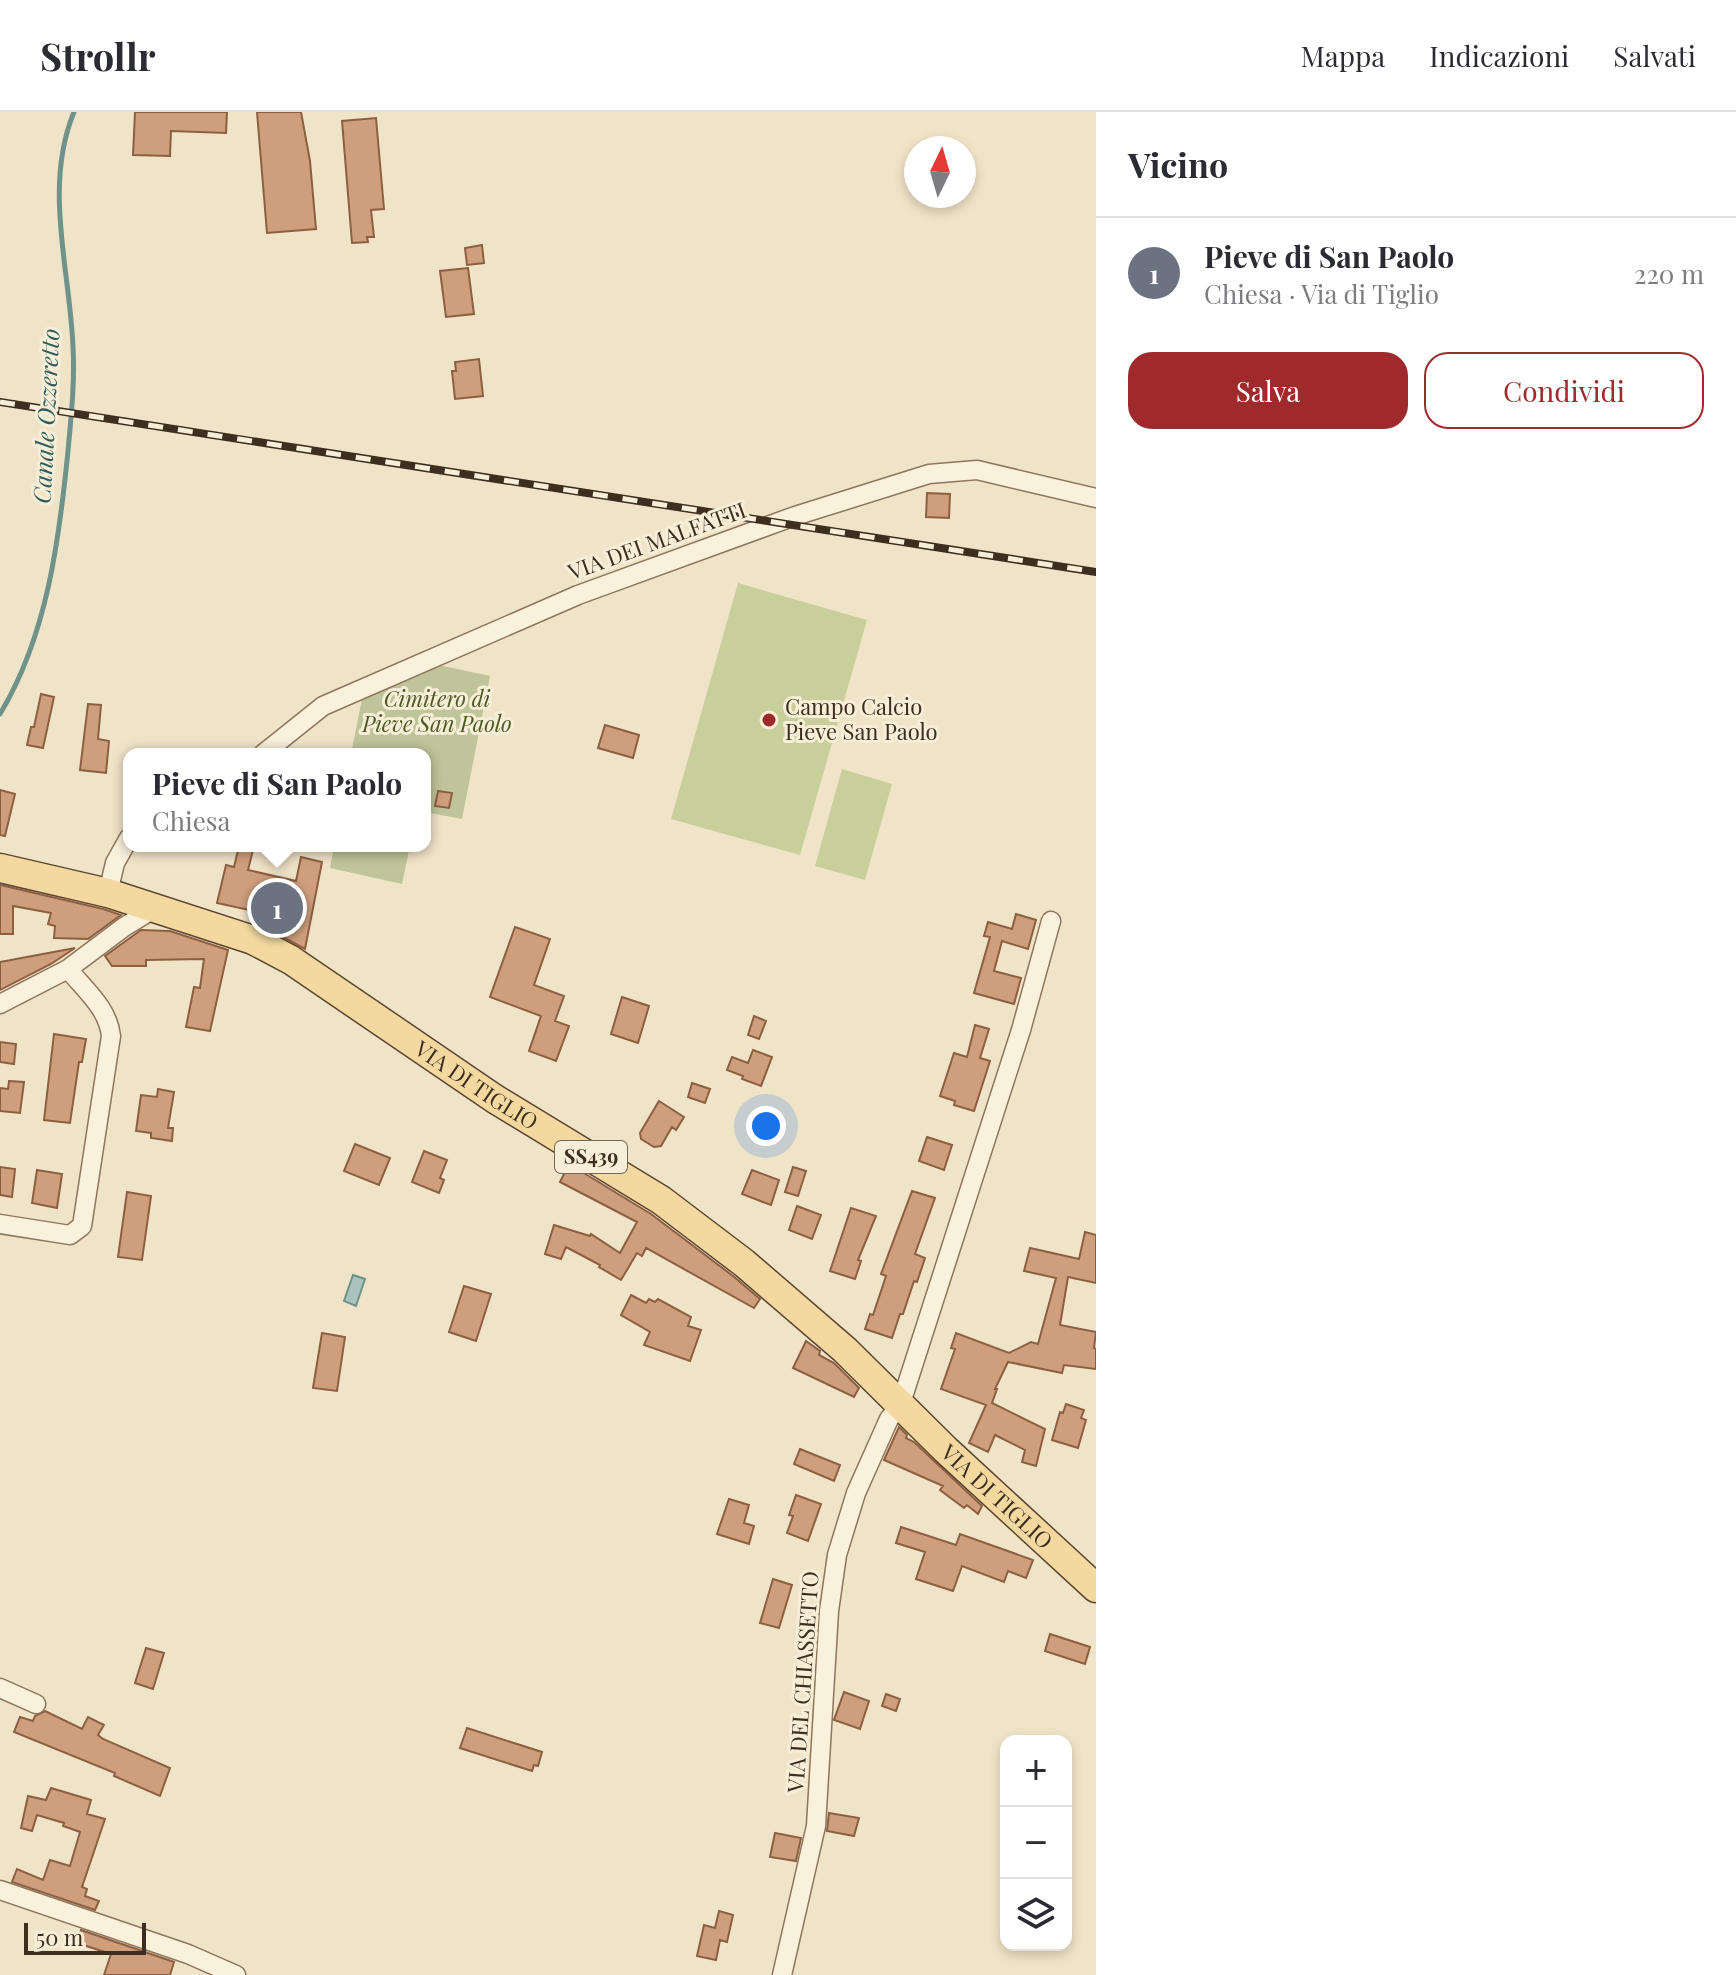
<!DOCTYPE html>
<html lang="it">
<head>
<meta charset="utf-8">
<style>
	:root { --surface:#fff; --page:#f2f2f3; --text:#2b2b33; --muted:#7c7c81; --line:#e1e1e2; --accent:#9e2a2b }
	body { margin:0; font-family:"Playfair Display",serif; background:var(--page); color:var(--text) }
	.controls { position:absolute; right:24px; bottom:24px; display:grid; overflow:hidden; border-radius:16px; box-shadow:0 4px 12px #0003 }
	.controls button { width:72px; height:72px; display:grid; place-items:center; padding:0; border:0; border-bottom:2px solid var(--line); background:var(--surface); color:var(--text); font:40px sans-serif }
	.compass { position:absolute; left:904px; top:24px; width:72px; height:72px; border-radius:50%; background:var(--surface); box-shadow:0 4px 12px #0003; rotate:5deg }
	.scale { position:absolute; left:24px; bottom:20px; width:122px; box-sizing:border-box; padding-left:8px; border:4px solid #3d2e20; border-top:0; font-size:22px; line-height:28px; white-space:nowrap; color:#3d2e20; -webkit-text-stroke:6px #f7eed8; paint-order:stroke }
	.you { position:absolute; left:766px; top:1014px; width:28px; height:28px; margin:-20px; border:6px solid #fff; border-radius:50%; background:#1a73e8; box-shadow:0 0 0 12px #1a73e833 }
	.badge { display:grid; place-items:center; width:52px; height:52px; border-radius:50%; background:var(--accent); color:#fff; font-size:26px; font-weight:700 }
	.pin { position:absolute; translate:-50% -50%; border:4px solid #fff; box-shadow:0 2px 8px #0006 }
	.popup { position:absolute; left:123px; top:636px; width:308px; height:104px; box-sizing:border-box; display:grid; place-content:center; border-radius:16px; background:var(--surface); filter:drop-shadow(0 2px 6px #0005); font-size:26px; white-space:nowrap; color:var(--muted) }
	.popup b { font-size:30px; color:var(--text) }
	.popup::after { content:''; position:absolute; left:50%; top:100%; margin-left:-16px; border:16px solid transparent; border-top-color:var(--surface) }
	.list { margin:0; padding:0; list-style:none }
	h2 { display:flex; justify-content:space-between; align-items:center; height:104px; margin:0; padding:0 32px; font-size:34px }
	h2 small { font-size:26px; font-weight:400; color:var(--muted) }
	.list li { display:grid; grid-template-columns:52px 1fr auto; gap:24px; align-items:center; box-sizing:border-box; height:112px; padding:0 32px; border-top:2px solid var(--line) }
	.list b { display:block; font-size:30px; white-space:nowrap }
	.list p { margin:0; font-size:26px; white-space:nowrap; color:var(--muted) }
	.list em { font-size:26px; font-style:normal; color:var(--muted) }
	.actions { display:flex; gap:16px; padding:24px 32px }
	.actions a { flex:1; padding:18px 0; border:2px solid var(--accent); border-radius:24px; text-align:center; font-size:28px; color:var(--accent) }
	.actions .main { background:var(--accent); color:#fff }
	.icon { flex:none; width:44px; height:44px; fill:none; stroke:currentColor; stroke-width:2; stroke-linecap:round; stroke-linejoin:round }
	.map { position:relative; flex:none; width:1096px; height:1863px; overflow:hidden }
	header { display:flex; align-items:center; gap:48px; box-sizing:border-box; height:112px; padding:0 40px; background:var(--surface); border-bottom:2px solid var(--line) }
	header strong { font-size:38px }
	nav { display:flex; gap:44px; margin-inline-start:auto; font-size:28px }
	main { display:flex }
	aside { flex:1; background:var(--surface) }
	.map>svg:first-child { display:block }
</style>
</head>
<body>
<header>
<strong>Strollr</strong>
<nav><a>Mappa</a><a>Indicazioni</a><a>Salvati</a></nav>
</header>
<main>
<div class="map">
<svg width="1096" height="1863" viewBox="0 0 1096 1863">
	<rect width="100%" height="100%" fill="#f0e4c8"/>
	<path fill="#c9cf9b" d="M 738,471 L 867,508 L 800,743 L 671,707 Z
		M 842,657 L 892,672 L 865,768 L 815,754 Z"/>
	<path fill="#bfc49a" d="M 434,552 L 490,564 L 462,707 L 425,700 L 425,642 L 351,642 L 362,587 Z
		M 334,734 L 410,734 L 402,772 L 330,756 Z"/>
	<path fill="#a9c4bc" stroke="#6f938a" stroke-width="2" d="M 353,1163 L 365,1167 L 356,1194 L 344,1189 Z"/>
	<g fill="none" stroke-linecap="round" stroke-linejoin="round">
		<path stroke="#6f938a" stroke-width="5" d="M 0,602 C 47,524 59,429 68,339 C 71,305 75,270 73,235 C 70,158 43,75 74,0"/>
	</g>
	<path fill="#cf9f7d" stroke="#8d5f41" stroke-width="2" d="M 135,0 L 227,0 L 226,21 L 171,19 L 170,44 L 133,43 Z
		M 257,0 L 301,0 L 310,49 L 316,117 L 267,121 Z
		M 376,6 L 384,97 L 371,98 L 374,125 L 367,125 L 368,130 L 352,131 L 342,9 Z
		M 482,133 L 484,151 L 467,153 L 465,136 Z
		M 468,156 L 474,202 L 446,205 L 440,159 Z
		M 479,247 L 483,284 L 455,287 L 452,259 L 456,259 L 455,250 Z
		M 927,381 L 950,382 L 949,406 L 926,405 Z
		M 41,582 L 54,585 L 43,636 L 27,633 L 31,615 L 34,615 Z
		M 88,592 L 101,593 L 98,627 L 109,629 L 106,661 L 80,658 Z
		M 605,613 L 639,623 L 633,646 L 598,636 Z
		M 0,678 L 15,682 L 5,724 L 0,723 Z
		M 438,679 L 452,681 L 449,696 L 435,694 Z
		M 239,734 L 254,734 L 248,758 L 296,769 L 301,745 L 322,750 L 305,837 L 281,824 L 282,821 L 261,813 L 263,801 L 217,791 L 226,753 L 234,755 Z
		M 0,773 L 103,797 L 121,803 L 88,827 L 54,826 L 55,814 L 48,812 L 51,801 L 13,794 L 13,822 L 0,822 Z
		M 1016,802 L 1036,808 L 1028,837 L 1002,829 L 994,859 L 1021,866 L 1014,892 L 974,881 L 990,825 L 984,824 L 988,810 L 1012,817 Z
		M 515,815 L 550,827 L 534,873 L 564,884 L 555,909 L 569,914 L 556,949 L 529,939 L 541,904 L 490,885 Z
		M 141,818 L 170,819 L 228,838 L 210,919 L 186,915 L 194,875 L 200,876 L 204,847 L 146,848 L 146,854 L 112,854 L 105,844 Z
		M 75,836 L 51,852 L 0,878 L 0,850 Z
		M 622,885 L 649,894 L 638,931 L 611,922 Z
		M 754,904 L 766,909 L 759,927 L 748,923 Z
		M 975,913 L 989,917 L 980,946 L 990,949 L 974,999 L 954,993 L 955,989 L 940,984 L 954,941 L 967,945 Z
		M 54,922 L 86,927 L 82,950 L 79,950 L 70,1011 L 44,1008 Z
		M 0,930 L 16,932 L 14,952 L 0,950 Z
		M 753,938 L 772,945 L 761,974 L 742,967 L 743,964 L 727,958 L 732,945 L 748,951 Z
		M 9,969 L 24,970 L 20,1001 L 0,999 L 0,976 L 8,977 Z
		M 692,971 L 710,977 L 705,991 L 688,985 Z
		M 158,977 L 174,980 L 168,1016 L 173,1016 L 172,1029 L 151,1026 L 151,1021 L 136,1019 L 141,983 L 157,985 Z
		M 659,989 L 684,1005 L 676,1018 L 672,1015 L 661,1034 L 654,1035 L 641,1027 L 640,1021 Z
		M 927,1025 L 952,1033 L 944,1058 L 919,1049 Z
		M 355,1032 L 390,1046 L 379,1073 L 344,1059 Z
		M 424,1039 L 447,1048 L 440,1066 L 444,1068 L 439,1081 L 412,1070 Z
		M 569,1052 L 651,1102 L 733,1164 L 760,1187 L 754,1196 L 646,1136 L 642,1144 L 637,1141 L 621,1168 L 599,1155 L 600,1153 L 566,1135 L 561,1147 L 545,1142 L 554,1113 L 590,1124 L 591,1122 L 620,1141 L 637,1110 L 560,1070 Z
		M 0,1055 L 15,1057 L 12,1085 L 0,1083 Z
		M 793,1055 L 806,1059 L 798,1084 L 785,1080 Z
		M 37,1058 L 62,1062 L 57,1096 L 32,1091 Z
		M 752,1058 L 779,1068 L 771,1093 L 742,1082 Z
		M 912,1079 L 935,1086 L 915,1142 L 925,1146 L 917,1170 L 914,1169 L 903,1202 L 900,1202 L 892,1226 L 865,1217 L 870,1202 L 873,1203 L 886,1164 L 881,1162 Z
		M 127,1080 L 151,1084 L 142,1148 L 118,1145 Z
		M 797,1094 L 821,1103 L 812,1127 L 789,1118 Z
		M 851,1096 L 876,1104 L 858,1148 L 861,1149 L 855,1167 L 830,1159 Z
		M 1085,1120 L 1096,1123 L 1096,1171 L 1068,1165 L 1060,1213 L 1096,1220 L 1094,1236 L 1096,1237 L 1096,1257 L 1064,1253 L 1062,1261 L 1008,1250 L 995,1277 L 997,1277 L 992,1291 L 1045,1317 L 1036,1354 L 1022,1350 L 1025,1338 L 995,1323 L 988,1340 L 969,1331 L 986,1293 L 941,1277 L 955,1237 L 951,1236 L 956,1221 L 1009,1241 L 1031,1230 L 1038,1232 L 1056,1166 L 1024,1159 L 1030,1136 L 1079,1147 Z
		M 464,1174 L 491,1182 L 476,1229 L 449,1220 Z
		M 631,1183 L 646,1191 L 649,1187 L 655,1190 L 658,1187 L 691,1205 L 688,1214 L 701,1218 L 690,1249 L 644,1233 L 650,1220 L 621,1203 Z
		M 322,1221 L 345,1225 L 337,1279 L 313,1276 Z
		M 806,1229 L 820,1239 L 819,1243 L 834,1251 L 859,1276 L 854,1285 L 793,1256 Z
		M 1066,1292 L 1084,1298 L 1081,1306 L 1086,1308 L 1078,1336 L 1052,1328 L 1060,1300 L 1063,1301 Z
		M 899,1315 L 907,1323 L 906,1326 L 914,1330 L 982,1394 L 978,1402 L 967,1393 L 964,1396 L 940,1378 L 943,1374 L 884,1348 Z
		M 800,1337 L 840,1353 L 834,1369 L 794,1352 Z
		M 796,1383 L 821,1392 L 808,1429 L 787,1421 L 793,1404 L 789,1403 Z
		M 729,1387 L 749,1393 L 744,1411 L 754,1414 L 749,1432 L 717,1422 Z
		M 901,1415 L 956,1433 L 960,1422 L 1033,1448 L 1026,1466 L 1008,1459 L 1004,1470 L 962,1454 L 953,1479 L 916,1467 L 925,1440 L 896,1431 Z
		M 773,1467 L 792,1473 L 779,1516 L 760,1511 Z
		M 1050,1522 L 1090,1535 L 1085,1552 L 1045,1539 Z
		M 146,1536 L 164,1541 L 153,1577 L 135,1571 Z
		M 844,1580 L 869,1589 L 860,1617 L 834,1608 Z
		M 886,1582 L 900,1587 L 896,1599 L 882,1594 Z
		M 45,1599 L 82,1617 L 88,1605 L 104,1613 L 98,1623 L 103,1627 L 170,1656 L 160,1684 L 114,1664 L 115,1661 L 14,1620 L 20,1605 L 33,1609 L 35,1604 Z
		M 467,1616 L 542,1640 L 538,1654 L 534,1653 L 532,1659 L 460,1636 Z
		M 51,1676 L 91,1688 L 87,1702 L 105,1707 L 82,1775 L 87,1777 L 85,1784 L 99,1789 L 95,1798 L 12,1770 L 17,1757 L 43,1768 L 50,1748 L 70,1754 L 80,1720 L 63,1714 L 64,1711 L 37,1703 L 32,1719 L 21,1716 L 28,1684 L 46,1688 Z
		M 829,1701 L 859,1706 L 854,1724 L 827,1719 Z
		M 775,1721 L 801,1726 L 796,1749 L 770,1745 Z
		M 719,1799 L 733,1803 L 727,1830 L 720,1828 L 716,1848 L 697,1844 L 704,1813 L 715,1816 Z
		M 81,1818 L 174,1850 L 170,1863 L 104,1863 L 111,1842 L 77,1831 Z"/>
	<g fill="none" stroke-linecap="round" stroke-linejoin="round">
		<defs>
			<path id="minor" d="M 263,642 L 323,594 L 578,483 L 795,404 L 929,362 L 977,358 L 1096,386
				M 108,781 L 115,751 L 129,726
				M 0,892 L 68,857 L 124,815 L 155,796
				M 0,1112 L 70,1123 L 82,1114 L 111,924 C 108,896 85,878 68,857
				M 0,1576 L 36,1592
				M 0,1778 L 188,1842 L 236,1863
				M 782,1863 L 816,1714 L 829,1499 L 837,1443 L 856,1381 L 889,1307 L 901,1291 L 1021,918 L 1051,809"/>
			<g id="primary">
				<path id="s1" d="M 0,756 L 108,781 L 253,828 L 291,848 L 495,987 L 661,1088 L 744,1151 L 845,1238 L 946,1338 L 1096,1476"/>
			</g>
		</defs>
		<use href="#minor" stroke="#8d765c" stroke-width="21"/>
		<use href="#primary" stroke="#5b4430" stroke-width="31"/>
		<use href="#minor" stroke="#faf1dc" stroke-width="18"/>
		<use href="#primary" stroke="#f3d9a0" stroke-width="28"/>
		<defs>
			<path id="rail" d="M 0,290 L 1096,460"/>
		</defs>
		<use href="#rail" stroke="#3d2e20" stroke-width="8"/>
		<use href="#rail" stroke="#f7eed8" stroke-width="5" stroke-dasharray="15" stroke-linecap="butt"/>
	</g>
	<circle fill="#9e2a2b" stroke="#f7eed8" stroke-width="3" cx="769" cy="608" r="8"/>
	<g text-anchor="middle" stroke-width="6" stroke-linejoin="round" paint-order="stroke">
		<rect fill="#f7eed8" stroke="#756857" stroke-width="2" x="555" y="1029" width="72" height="32" rx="6"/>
		<g font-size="20" font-weight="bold" fill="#3d2e20">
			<text x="591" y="1052">SS439</text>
		</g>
		<g font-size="22" fill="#3d2e20" stroke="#f7eed8">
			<text transform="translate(657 429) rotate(-20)" y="8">VIA DEI MALFATTI</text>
			<text dy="8" stroke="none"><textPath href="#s1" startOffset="530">VIA DI TIGLIO</textPath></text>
			<text dy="8" stroke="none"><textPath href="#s1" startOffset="1196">VIA DI TIGLIO</textPath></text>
			<text transform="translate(803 1570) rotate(-86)" y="8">VIA DEL CHIASSETTO</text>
		</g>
		<g font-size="22" font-style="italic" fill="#4d5a26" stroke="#f7eed8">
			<text x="437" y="595">Cimitero di<tspan x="437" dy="25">Pieve San Paolo</tspan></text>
		</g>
		<g font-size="22" fill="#3d2e20" stroke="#f7eed8" text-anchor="start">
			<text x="785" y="603">Campo Calcio<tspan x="785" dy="25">Pieve San Paolo</tspan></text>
		</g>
		<g font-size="24" font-style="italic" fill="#2f5d5a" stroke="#f7eed8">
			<text transform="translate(47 304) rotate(-87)" y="8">Canale Ozzeretto</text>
		</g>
	</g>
</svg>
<div class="controls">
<button>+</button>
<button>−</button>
<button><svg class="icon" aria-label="layers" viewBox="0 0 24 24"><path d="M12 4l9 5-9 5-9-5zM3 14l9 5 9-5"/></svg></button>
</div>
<svg class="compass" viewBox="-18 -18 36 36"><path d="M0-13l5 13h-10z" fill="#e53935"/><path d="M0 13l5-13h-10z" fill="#7c7c81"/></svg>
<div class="scale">50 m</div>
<div class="you"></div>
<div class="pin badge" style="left:277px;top:796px;background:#6b7280">1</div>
<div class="popup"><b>Pieve di San Paolo</b>Chiesa</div>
</div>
<aside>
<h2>Vicino<small></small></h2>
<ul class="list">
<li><span class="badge" style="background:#6b7280">1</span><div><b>Pieve di San Paolo</b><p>Chiesa · Via di Tiglio</p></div><em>220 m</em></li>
</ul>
<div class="actions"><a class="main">Salva</a><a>Condividi</a></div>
</aside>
</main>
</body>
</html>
